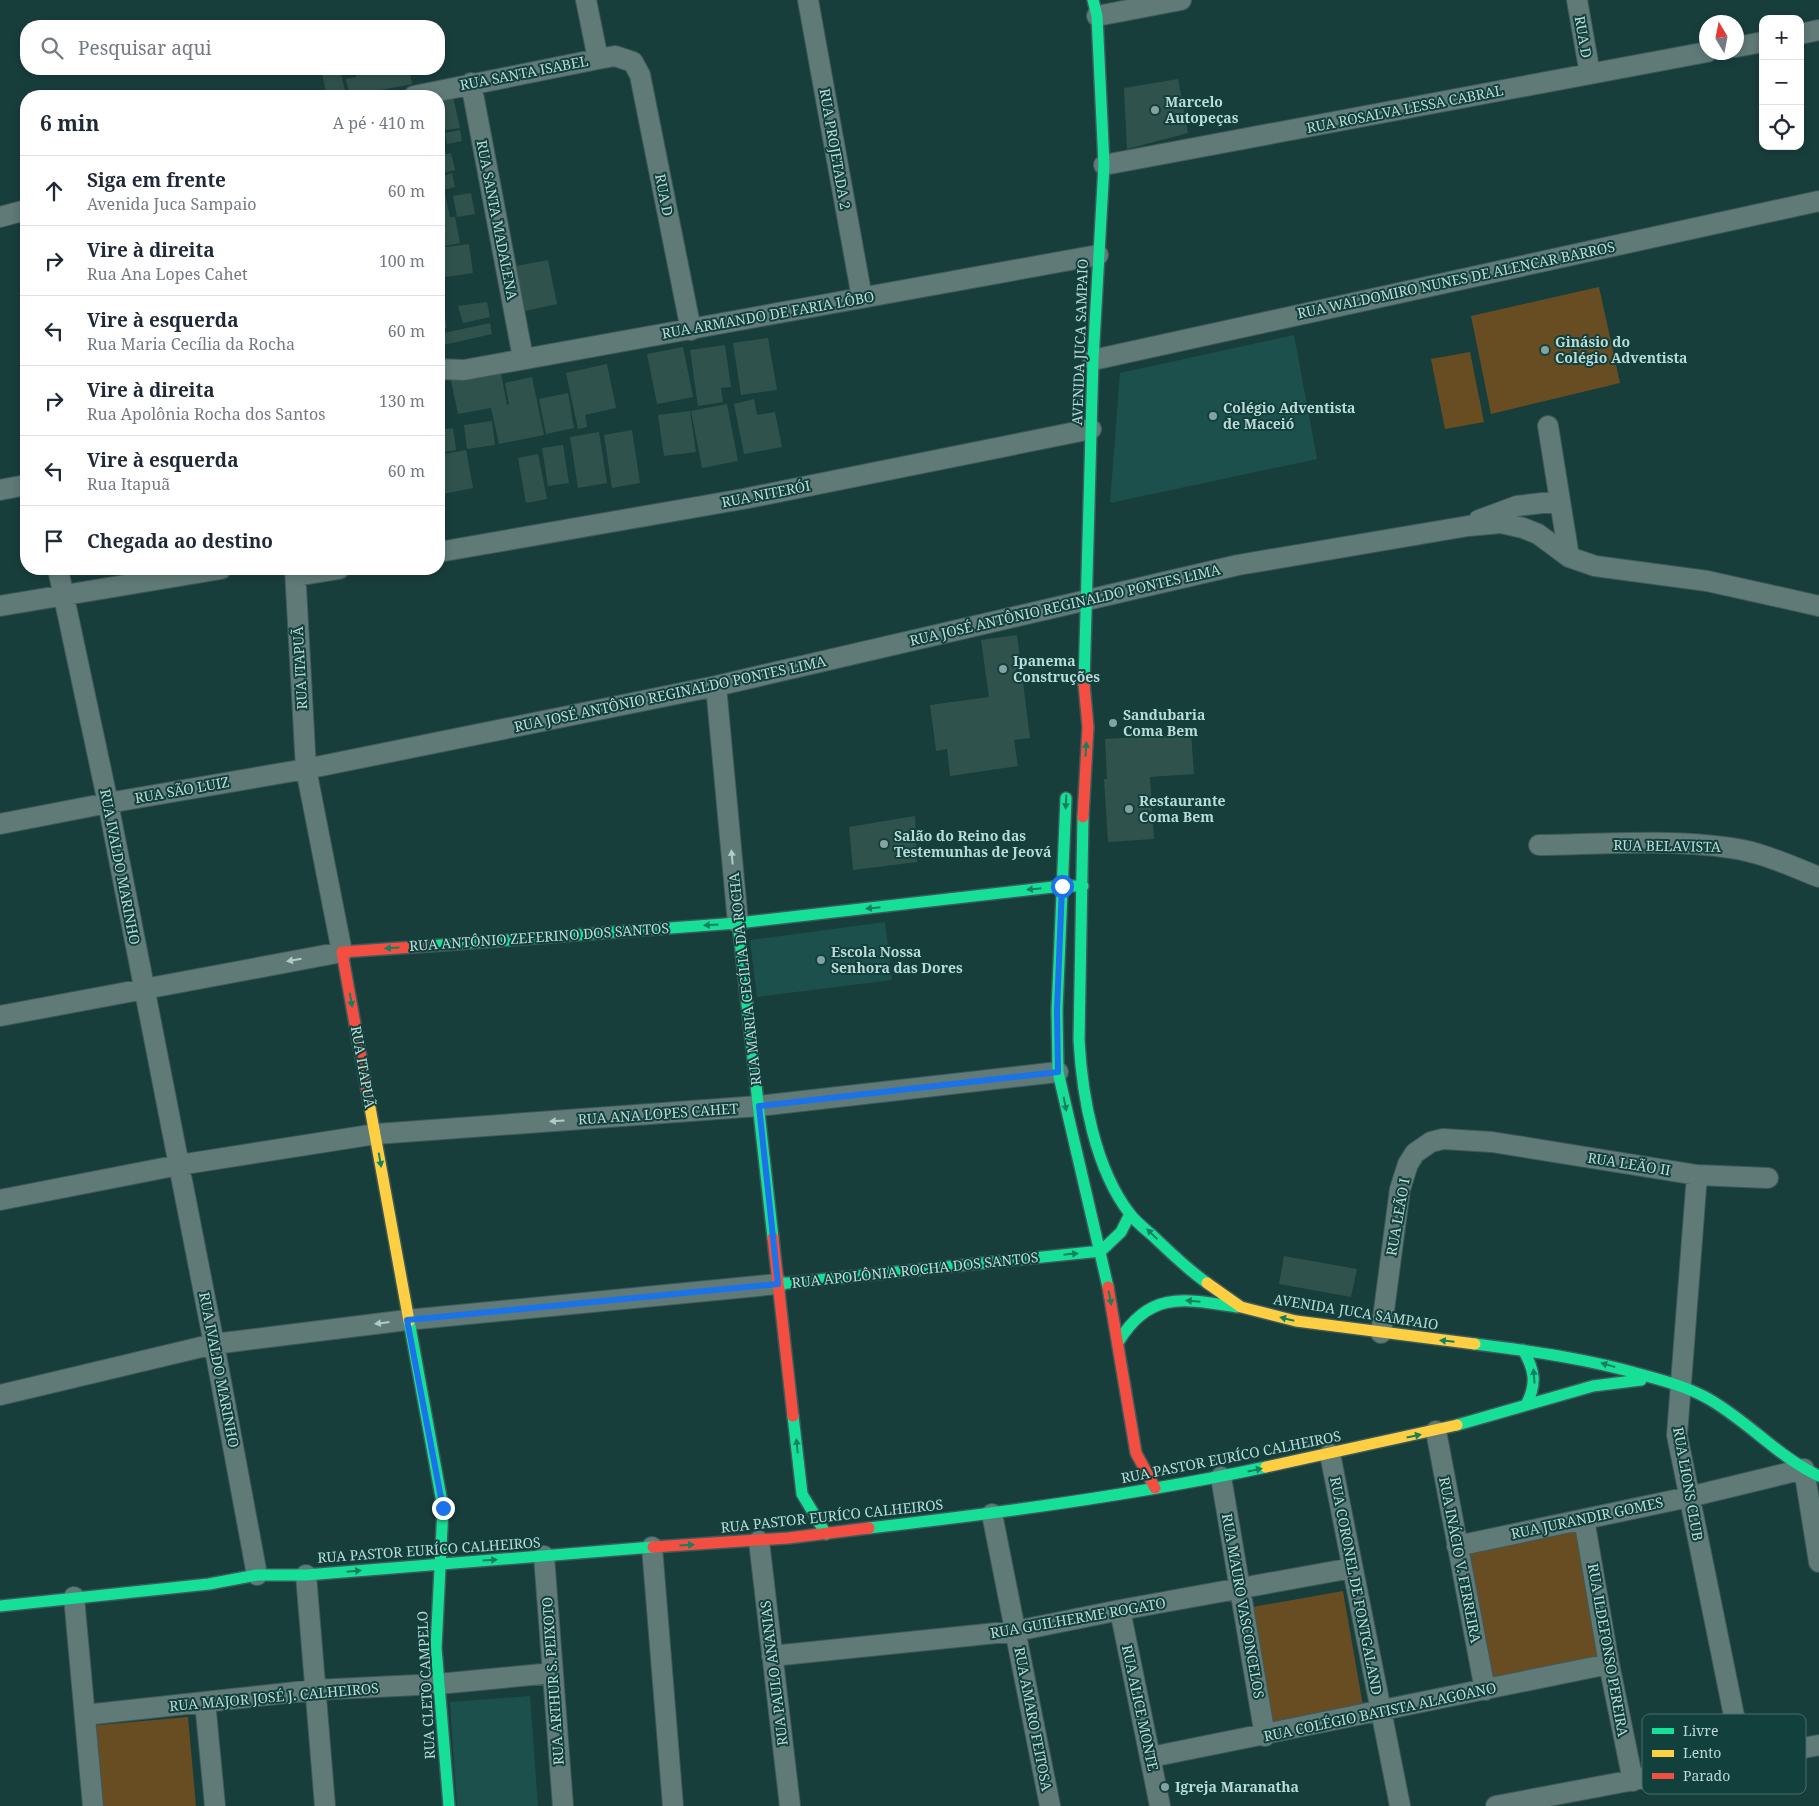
<!DOCTYPE html>
<html lang="pt">
<head>
<meta charset="utf-8">
<style>
	:root { --surface:#fff; --page:#f6f6f7; --text:#1f2937; --muted:#747a83; --line:#e0e1e3 }
	body { margin:0; font-family:"Noto Serif",serif; background:var(--page); color:var(--text) }
	.controls { position:absolute; right:15px; top:15px; display:grid; overflow:hidden; border-radius:10px; box-shadow:0 2px 8px #0003 }
	.controls button { width:45px; height:45px; display:grid; place-items:center; padding:0; border:0; border-bottom:1px solid var(--line); background:var(--surface); color:var(--text); font:25px sans-serif }
	.compass { position:absolute; left:1699px; top:15px; width:45px; height:45px; border-radius:50%; background:var(--surface); box-shadow:0 2px 8px #0003; rotate:350deg }
	.stop { position:absolute; width:15px; height:15px; margin:-11px; border:4px solid #1a73e8; border-radius:50%; background:#fff }
	.stop.end { background:#1a73e8; border-color:#fff; box-shadow:0 1px 5px #0008 }
	.list { margin:0; padding:0; list-style:none }
	h2 { display:flex; justify-content:space-between; align-items:center; height:65px; margin:0; padding:0 20px; font-size:21px }
	h2 small { font-size:16px; font-weight:400; color:var(--muted) }
	.list li { display:grid; grid-template-columns:32px 1fr auto; gap:15px; align-items:center; box-sizing:border-box; height:70px; padding:0 20px; border-top:1px solid var(--line) }
	.list b { display:block; font-size:19px; white-space:nowrap }
	.list p { margin:0; font-size:16px; white-space:nowrap; color:var(--muted) }
	.list em { font-size:16px; font-style:normal; color:var(--muted) }
	.icon { flex:none; width:28px; height:28px; fill:none; stroke:currentColor; stroke-width:2; stroke-linecap:round; stroke-linejoin:round }
	.map { position:relative; flex:none; width:1819px; height:1806px; overflow:hidden }
	.search { position:absolute; background:var(--surface); box-shadow:0 2px 8px #0003; left:20px; top:20px; width:425px; height:55px; display:flex; align-items:center; gap:12px; box-sizing:border-box; padding:0 18px; border-radius:20px; color:var(--muted); font-size:19px }
	.panel { position:absolute; background:var(--surface); box-shadow:0 2px 8px #0003; left:20px; top:90px; width:425px; height:485px; border-radius:20px }
	.map>svg:first-child { display:block }
</style>
</head>
<body>
<div class="map">
<svg width="1819" height="1806" viewBox="0 0 1819 1806">
	<rect width="100%" height="100%" fill="#183e3c"/>
	<path fill="#1b504c" d="M 1294,335 L 1317,459 L 1110,503 L 1120,373 Z
		M 885,922 L 892,980 L 757,997 L 750,940 Z
		M 530,1696 L 538,1806 L 457,1806 L 450,1702 Z"/>
	<path fill="#694d22" d="M 1599,287 L 1620,383 L 1491,414 L 1471,316 Z
		M 1470,352 L 1484,422 L 1445,429 L 1431,359 Z
		M 1578,1528 L 1603,1663 L 1493,1683 L 1468,1548 Z
		M 1343,1591 L 1363,1706 L 1268,1723 L 1247,1608 Z
		M 188,1717 L 196,1806 L 96,1806 L 88,1726 Z"/>
	<path fill="#30524c" d="M 340,69 L 346,96 L 327,96 L 322,74 Z
		M 355,69 L 409,69 L 412,84 L 350,96 L 346,79 L 356,77 Z
		M 1178,79 L 1188,133 L 1127,149 L 1124,88 Z
		M 452,92 L 460,128 L 440,131 L 439,95 Z
		M 460,130 L 462,141 L 447,144 L 445,133 Z
		M 451,153 L 455,170 L 439,174 L 439,155 Z
		M 452,173 L 455,187 L 439,191 L 439,177 Z
		M 445,193 L 450,217 L 455,217 L 460,243 L 439,247 L 439,194 Z
		M 471,193 L 475,214 L 457,217 L 453,196 Z
		M 469,244 L 473,273 L 439,278 L 439,248 Z
		M 548,260 L 557,304 L 525,311 L 516,266 Z
		M 487,302 L 490,317 L 463,323 L 458,306 Z
		M 444,311 L 447,328 L 439,330 L 439,312 Z
		M 490,323 L 492,334 L 439,346 L 439,334 Z
		M 768,338 L 777,390 L 741,395 L 733,343 Z
		M 725,345 L 731,387 L 721,388 L 723,402 L 698,406 L 690,350 Z
		M 683,347 L 693,397 L 657,404 L 647,354 Z
		M 607,364 L 616,408 L 585,415 L 587,427 L 578,429 L 566,373 Z
		M 501,373 L 507,405 L 509,404 L 505,383 L 532,377 L 544,435 L 499,444 L 491,408 L 458,414 L 451,380 Z
		M 568,393 L 574,428 L 546,434 L 539,399 Z
		M 754,399 L 757,415 L 775,412 L 782,447 L 744,454 L 734,404 Z
		M 727,404 L 738,461 L 702,468 L 691,411 Z
		M 690,411 L 696,452 L 664,456 L 658,415 Z
		M 492,421 L 495,445 L 467,449 L 464,425 Z
		M 453,428 L 456,450 L 439,453 L 439,430 Z
		M 632,430 L 640,483 L 612,488 L 604,435 Z
		M 599,432 L 607,483 L 578,488 L 570,437 Z
		M 563,445 L 569,483 L 548,486 L 542,448 Z
		M 466,450 L 473,488 L 443,494 L 439,471 L 439,455 Z
		M 538,454 L 547,499 L 526,503 L 518,458 Z
		M 440,485 L 445,512 L 439,514 L 439,486 Z
		M 1017,635 L 1030,738 L 1014,740 L 1018,766 L 950,776 L 947,749 L 936,751 L 930,705 L 989,697 L 981,640 Z
		M 1191,734 L 1194,774 L 1150,777 L 1154,839 L 1108,842 L 1104,779 L 1107,779 L 1105,739 Z
		M 915,816 L 917,862 L 853,870 L 849,827 Z
		M 1284,1256 L 1357,1269 L 1351,1297 L 1279,1284 Z"/>
	<g fill="none" stroke-linecap="round" stroke-linejoin="round">
		<defs>
			<path id="street" d="M 586,0 L 598,59
				M 808,0 L 862,298
				M 1577,0 L 1590,74
				M 1097,16 L 1181,0
				M 1800,34 L 1819,30
				M 1736,47 L 1763,42
				M 471,83 L 523,358
				M 414,96 L 598,59 L 615,56 L 633,62 L 640,75 L 691,330
				M 1104,165 L 1707,52
				M 0,217 L 26,210
				M 1093,360 L 1819,201
				M 439,369 L 464,370 L 1098,255
				M 1548,426 L 1569,557
				M 0,490 L 26,485
				M 1479,520 L 1517,506 L 1560,501
				M 439,552 L 743,499 L 1091,429
				M 58,569 L 108,803 L 214,1344 L 257,1575
				M 296,576 L 339,569
				M 0,606 L 221,569
				M 716,686 L 738,923
				M 0,824 L 108,803 L 306,769 L 716,686 L 1238,565 L 1468,526 L 1501,523 L 1523,528 L 1538,534 L 1569,557 L 1595,566 L 1707,581 L 1819,606
				M 1539,845 C 1603,844 1669,839 1731,848 C 1761,852 1791,866 1819,877
				M 0,1016 L 342,952 L 306,769 L 295,569
				M 1697,1175 L 1677,1435 L 1743,1760
				M 0,1200 L 179,1165 L 376,1134 L 759,1106 L 1058,1072
				M 1381,1333 L 1400,1189 L 1408,1164 L 1415,1153 L 1431,1142 L 1443,1139 L 1492,1142 L 1697,1175 L 1768,1178
				M 0,1395 L 214,1344 L 407,1320 L 778,1284
				M 1436,1431 L 1485,1690
				M 1330,1454 L 1400,1806
				M 1221,1477 L 1265,1736
				M 992,1514 L 1050,1806
				M 1584,1519 L 1609,1664 L 1633,1781
				M 759,1541 L 790,1806
				M 1457,1546 L 1689,1497 L 1804,1469 L 1819,1562
				M 652,1547 L 673,1806
				M 544,1556 L 563,1806
				M 306,1575 L 325,1806
				M 74,1597 L 93,1806
				M 1120,1610 L 1160,1806
				M 772,1656 L 1016,1631 L 1120,1610 L 1352,1568
				M 205,1702 L 215,1806
				M 85,1715 L 314,1690 L 438,1684 L 553,1673
				M 1151,1757 L 1609,1664
				M 1496,1806 L 1819,1745"/>
			<path id="fast" d="M 1084,684 L 1093,360 L 1104,165 L 1097,16 L 1093,0
				M 1066,798 L 1057,1010 L 1058,1072 L 1108,1287
				M 1083,817 L 1079,1040 C 1082,1096 1095,1169 1130,1214 C 1136,1222 1145,1229 1152,1235 C 1170,1252 1187,1269 1207,1283
				M 738,923 L 773,1238
				M 428,946 L 738,923 L 1062,886 L 1083,886
				M 778,1284 L 1101,1251 L 1121,1232 L 1130,1214
				M 409,1321 L 443,1508 L 436,1648 L 449,1806
				M 1119,1341 C 1150,1290 1185,1299 1237,1307
				M 1475,1344 C 1532,1351 1588,1359 1643,1375 C 1665,1381 1687,1387 1707,1398 C 1747,1420 1778,1457 1819,1476
				M 1523,1350 C 1535,1370 1537,1384 1526,1405
				M 793,1416 L 802,1494 L 826,1534
				M 1457,1425 L 1593,1386 L 1641,1380
				M 869,1528 C 1002,1513 1135,1495 1266,1467
				M 0,1606 L 209,1584 L 257,1575 L 306,1575 L 653,1547"/>
			<path id="slow" d="M 369,1102 L 409,1321
				M 1207,1283 L 1241,1307 L 1296,1321 L 1475,1344
				M 1266,1467 L 1457,1425"/>
			<path id="jam" d="M 1083,817 L 1088,727 L 1084,684
				M 369,1102 L 342,952 L 428,946
				M 773,1238 L 793,1416
				M 1108,1287 L 1136,1453 L 1155,1488
				M 653,1547 L 788,1538 L 869,1528"/>
		</defs>
		<use href="#street" stroke="#3c5a59" stroke-width="22"/>
		<use href="#fast" stroke="#3c5a59" stroke-width="14"/>
		<use href="#slow" stroke="#3c5a59" stroke-width="14"/>
		<use href="#jam" stroke="#3c5a59" stroke-width="14"/>
		<use href="#street" stroke="#607a78" stroke-width="20"/>
		<use href="#fast" stroke="#16e098" stroke-width="11"/>
		<use href="#slow" stroke="#ffcf43" stroke-width="11"/>
		<use href="#jam" stroke="#f24e42" stroke-width="11"/>
	</g>
	<defs><path id="oneway-solid" d="M-6-.8H1V-3.2L6.5 0L1 3.2V.8H-6Z" transform="scale(1.25)"/></defs>
	<g fill="#138061">
		<use href="#oneway-solid" transform="translate(1086 749) rotate(-86)"/>
		<use href="#oneway-solid" transform="translate(1066 802) rotate(93)"/>
		<use href="#oneway-solid" transform="translate(1034 889) rotate(174)"/>
		<use href="#oneway-solid" transform="translate(873 908) rotate(174)"/>
		<use href="#oneway-solid" transform="translate(711 925) rotate(176)"/>
		<use href="#oneway-solid" transform="translate(392 948) rotate(176)"/>
		<use href="#oneway-solid" transform="translate(351 1000) rotate(80)"/>
		<use href="#oneway-solid" transform="translate(1065 1104) rotate(79)"/>
		<use href="#oneway-solid" transform="translate(380 1160) rotate(80)"/>
		<use href="#oneway-solid" transform="translate(1152 1234) rotate(-136)"/>
		<use href="#oneway-solid" transform="translate(1071 1254) rotate(-6)"/>
		<use href="#oneway-solid" transform="translate(1110 1298) rotate(79)"/>
		<use href="#oneway-solid" transform="translate(1193 1301) rotate(-175)"/>
		<use href="#oneway-solid" transform="translate(1287 1319) rotate(-166)"/>
		<use href="#oneway-solid" transform="translate(1447 1341) rotate(-174)"/>
		<use href="#oneway-solid" transform="translate(1608 1365) rotate(-164)"/>
		<use href="#oneway-solid" transform="translate(1534 1376) rotate(-94)"/>
		<use href="#oneway-solid" transform="translate(1414 1436) rotate(-12)"/>
		<use href="#oneway-solid" transform="translate(797 1446) rotate(-96)"/>
		<use href="#oneway-solid" transform="translate(1255 1470) rotate(-12)"/>
		<use href="#oneway-solid" transform="translate(687 1545) rotate(-3)"/>
		<use href="#oneway-solid" transform="translate(490 1560) rotate(-4)"/>
		<use href="#oneway-solid" transform="translate(354 1571) rotate(-5)"/>
	</g>
	<g fill="#afccc9">
		<use href="#oneway-solid" transform="translate(732 857) rotate(-95)"/>
		<use href="#oneway-solid" transform="translate(294 960) rotate(170)"/>
		<use href="#oneway-solid" transform="translate(557 1121) rotate(176)"/>
		<use href="#oneway-solid" transform="translate(382 1323) rotate(173)"/>
	</g>
	<g fill="none" stroke-linecap="round" stroke-linejoin="round">
		<path stroke="#1a73e8" stroke-width="6" d="M 443,1508 L 407,1320 L 778,1284 L 759,1106 L 1058,1072 L 1057,1010 L 1062,886"/>
	</g>
	<g fill="#83a3a1" stroke="#11403d" stroke-width="2">
		<circle cx="1155" cy="110" r="5"/>
		<circle cx="1545" cy="350" r="5"/>
		<circle cx="1213" cy="416" r="5"/>
		<circle cx="1003" cy="669" r="5"/>
		<circle cx="1113" cy="723" r="5"/>
		<circle cx="1129" cy="809" r="5"/>
		<circle cx="884" cy="844" r="5"/>
		<circle cx="821" cy="960" r="5"/>
		<circle cx="1165" cy="1787" r="5"/>
	</g>
	<g text-anchor="middle" stroke-width="4" stroke-linejoin="round" paint-order="stroke">
		<g font-size="14" fill="#bddad7" stroke="#11403d">
			<text transform="translate(1583 37) rotate(80)" y="5">RUA D</text>
			<text transform="translate(524 73) rotate(-11)" y="5">RUA SANTA ISABEL</text>
			<text transform="translate(1405 109) rotate(-11)" y="5">RUA ROSALVA LESSA CABRAL</text>
			<text transform="translate(835 149) rotate(80)" y="5">RUA PROJETADA 2</text>
			<text transform="translate(664 195) rotate(79)" y="5">RUA D</text>
			<text transform="translate(497 220) rotate(79)" y="5">RUA SANTA MADALENA</text>
			<text transform="translate(1456 280) rotate(-12)" y="5">RUA WALDOMIRO NUNES DE ALENCAR BARROS</text>
			<text transform="translate(768 315) rotate(-10)" y="5">RUA ARMANDO DE FARIA LÔBO</text>
			<text transform="translate(1080 342) rotate(-88)" y="5">AVENIDA JUCA SAMPAIO</text>
			<text transform="translate(766 494) rotate(-11)" y="5">RUA NITERÓI</text>
			<text transform="translate(1065 605) rotate(-13)" y="5">RUA JOSÉ ANTÔNIO REGINALDO PONTES LIMA</text>
			<text transform="translate(300 668) rotate(-93)" y="5">RUA ITAPUÃ</text>
			<text transform="translate(670 694) rotate(-12)" y="5">RUA JOSÉ ANTÔNIO REGINALDO PONTES LIMA</text>
			<text transform="translate(182 790) rotate(-10)" y="5">RUA SÃO LUIZ</text>
			<text transform="translate(1667 846) rotate(1)" y="5">RUA BELAVISTA</text>
			<text transform="translate(120 867) rotate(79)" y="5">RUA IVALDO MARINHO</text>
			<text transform="translate(539 937) rotate(-4)" y="5">RUA ANTÔNIO ZEFERINO DOS SANTOS</text>
			<text transform="translate(745 979) rotate(-96)" y="5">RUA MARIA CECÍLIA DA ROCHA</text>
			<text transform="translate(363 1067) rotate(80)" y="5">RUA ITAPUÃ</text>
			<text transform="translate(658 1114) rotate(-4)" y="5">RUA ANA LOPES CAHET</text>
			<text transform="translate(1629 1164) rotate(9)" y="5">RUA LEÃO II</text>
			<text transform="translate(1398 1217) rotate(-80)" y="5">RUA LEÃO I</text>
			<text transform="translate(915 1270) rotate(-6)" y="5">RUA APOLÔNIA ROCHA DOS SANTOS</text>
			<text transform="translate(1356 1312) rotate(9)" y="5">AVENIDA JUCA SAMPAIO</text>
			<text transform="translate(219 1370) rotate(79)" y="5">RUA IVALDO MARINHO</text>
			<text transform="translate(1231 1457) rotate(-11)" y="5">RUA PASTOR EURÍCO CALHEIROS</text>
			<text transform="translate(1688 1484) rotate(80)" y="5">RUA LIONS CLUB</text>
			<text transform="translate(832 1516) rotate(-6)" y="5">RUA PASTOR EURÍCO CALHEIROS</text>
			<text transform="translate(1587 1518) rotate(-12)" y="5">RUA JURANDIR GOMES</text>
			<text transform="translate(429 1550) rotate(-4)" y="5">RUA PASTOR EURÍCO CALHEIROS</text>
			<text transform="translate(1460 1560) rotate(79)" y="5">RUA INÁCIO V. FERREIRA</text>
			<text transform="translate(1356 1586) rotate(79)" y="5">RUA CORONEL DE FONTGALAND</text>
			<text transform="translate(1243 1606) rotate(80)" y="5">RUA MAURO VASCONCELOS</text>
			<text transform="translate(1078 1618) rotate(-10)" y="5">RUA GUILHERME ROGATO</text>
			<text transform="translate(1608 1650) rotate(80)" y="5">RUA ILDEFONSO PEREIRA</text>
			<text transform="translate(774 1673) rotate(-97)" y="5">RUA PAULO ANANIAS</text>
			<text transform="translate(553 1681) rotate(-94)" y="5">RUA ARTHUR S. PEIXOTO</text>
			<text transform="translate(426 1685) rotate(-93)" y="5">RUA CLETO CAMPELO</text>
			<text transform="translate(274 1697) rotate(-5)" y="5">RUA MAJOR JOSÉ J. CALHEIROS</text>
			<text transform="translate(1140 1708) rotate(78)" y="5">RUA ALICE MONTE</text>
			<text transform="translate(1380 1712) rotate(-12)" y="5">RUA COLÉGIO BATISTA ALAGOANO</text>
			<text transform="translate(1033 1719) rotate(79)" y="5">RUA AMARO FEITOSA</text>
		</g>
		<g font-size="14" font-weight="bold" fill="#bddad7" stroke="#11403d" text-anchor="start">
			<text x="1165" y="107">Marcelo<tspan x="1165" dy="16">Autopeças</tspan></text>
			<text x="1555" y="347">Ginásio do<tspan x="1555" dy="16">Colégio Adventista</tspan></text>
			<text x="1223" y="413">Colégio Adventista<tspan x="1223" dy="16">de Maceió</tspan></text>
			<text x="1013" y="666">Ipanema<tspan x="1013" dy="16">Construções</tspan></text>
			<text x="1123" y="720">Sandubaria<tspan x="1123" dy="16">Coma Bem</tspan></text>
			<text x="1139" y="806">Restaurante<tspan x="1139" dy="16">Coma Bem</tspan></text>
			<text x="894" y="841">Salão do Reino das<tspan x="894" dy="16">Testemunhas de Jeová</tspan></text>
			<text x="831" y="957">Escola Nossa<tspan x="831" dy="16">Senhora das Dores</tspan></text>
			<text x="1175" y="1792">Igreja Maranatha</text>
		</g>
	</g>
	<rect x="1642" y="1714" width="164" height="80" rx="8" fill="#11403d" stroke="#456e6b" stroke-width="1"/>
	<rect x="1652" y="1728" width="22" height="6" fill="#16e098"/>
	<rect x="1652" y="1750" width="22" height="7" fill="#ffcf43"/>
	<rect x="1652" y="1773" width="22" height="6" fill="#f24e42"/>
	<g font-size="14" fill="#bddad7">
		<text x="1683" y="1736">Livre</text>
		<text x="1683" y="1758">Lento</text>
		<text x="1683" y="1781">Parado</text>
	</g>
</svg>
<div class="controls">
<button>+</button>
<button>−</button>
<button><svg class="icon" aria-label="locate" viewBox="0 0 24 24"><circle cx="12" cy="12" r="6"/><path d="M12 2v4M12 18v4M2 12h4M18 12h4"/></svg></button>
</div>
<svg class="compass" viewBox="-18 -18 36 36"><path d="M0-13l5 13h-10z" fill="#e53935"/><path d="M0 13l5-13h-10z" fill="#747a83"/></svg>
<div class="stop" style="left:1062px;top:886px"></div>
<div class="stop end" style="left:443px;top:1508px"></div>
<div class="search"><svg class="icon" aria-label="search" viewBox="0 0 24 24"><circle cx="10" cy="10" r="6"/><path d="M15 15l6 6"/></svg>Pesquisar aqui</div>
<section class="panel">
<h2>6 min<small>A pé · 410 m</small></h2>
<ul class="list">
<li><svg class="icon" aria-label="ahead" viewBox="0 0 24 24"><path d="M12 20V5M6 11l6-6 6 6"/></svg><div><b>Siga em frente</b><p>Avenida Juca Sampaio</p></div><em>60 m</em></li>
<li><svg class="icon" aria-label="right" viewBox="0 0 24 24"><path d="M7 20v-9h11M14 6l5 5-5 5"/></svg><div><b>Vire à direita</b><p>Rua Ana Lopes Cahet</p></div><em>100 m</em></li>
<li><svg class="icon" aria-label="left" viewBox="0 0 24 24"><path d="M17 20v-9H6M10 6l-5 5 5 5"/></svg><div><b>Vire à esquerda</b><p>Rua Maria Cecília da Rocha</p></div><em>60 m</em></li>
<li><svg class="icon" aria-label="right" viewBox="0 0 24 24"><path d="M7 20v-9h11M14 6l5 5-5 5"/></svg><div><b>Vire à direita</b><p>Rua Apolônia Rocha dos Santos</p></div><em>130 m</em></li>
<li><svg class="icon" aria-label="left" viewBox="0 0 24 24"><path d="M17 20v-9H6M10 6l-5 5 5 5"/></svg><div><b>Vire à esquerda</b><p>Rua Itapuã</p></div><em>60 m</em></li>
<li><svg class="icon" aria-label="arrive" viewBox="0 0 24 24"><path d="M6 21V4h12l-3 4 3 4H6"/></svg><div><b>Chegada ao destino</b></div></li>
</ul>
</section>
</div>
</body>
</html>
